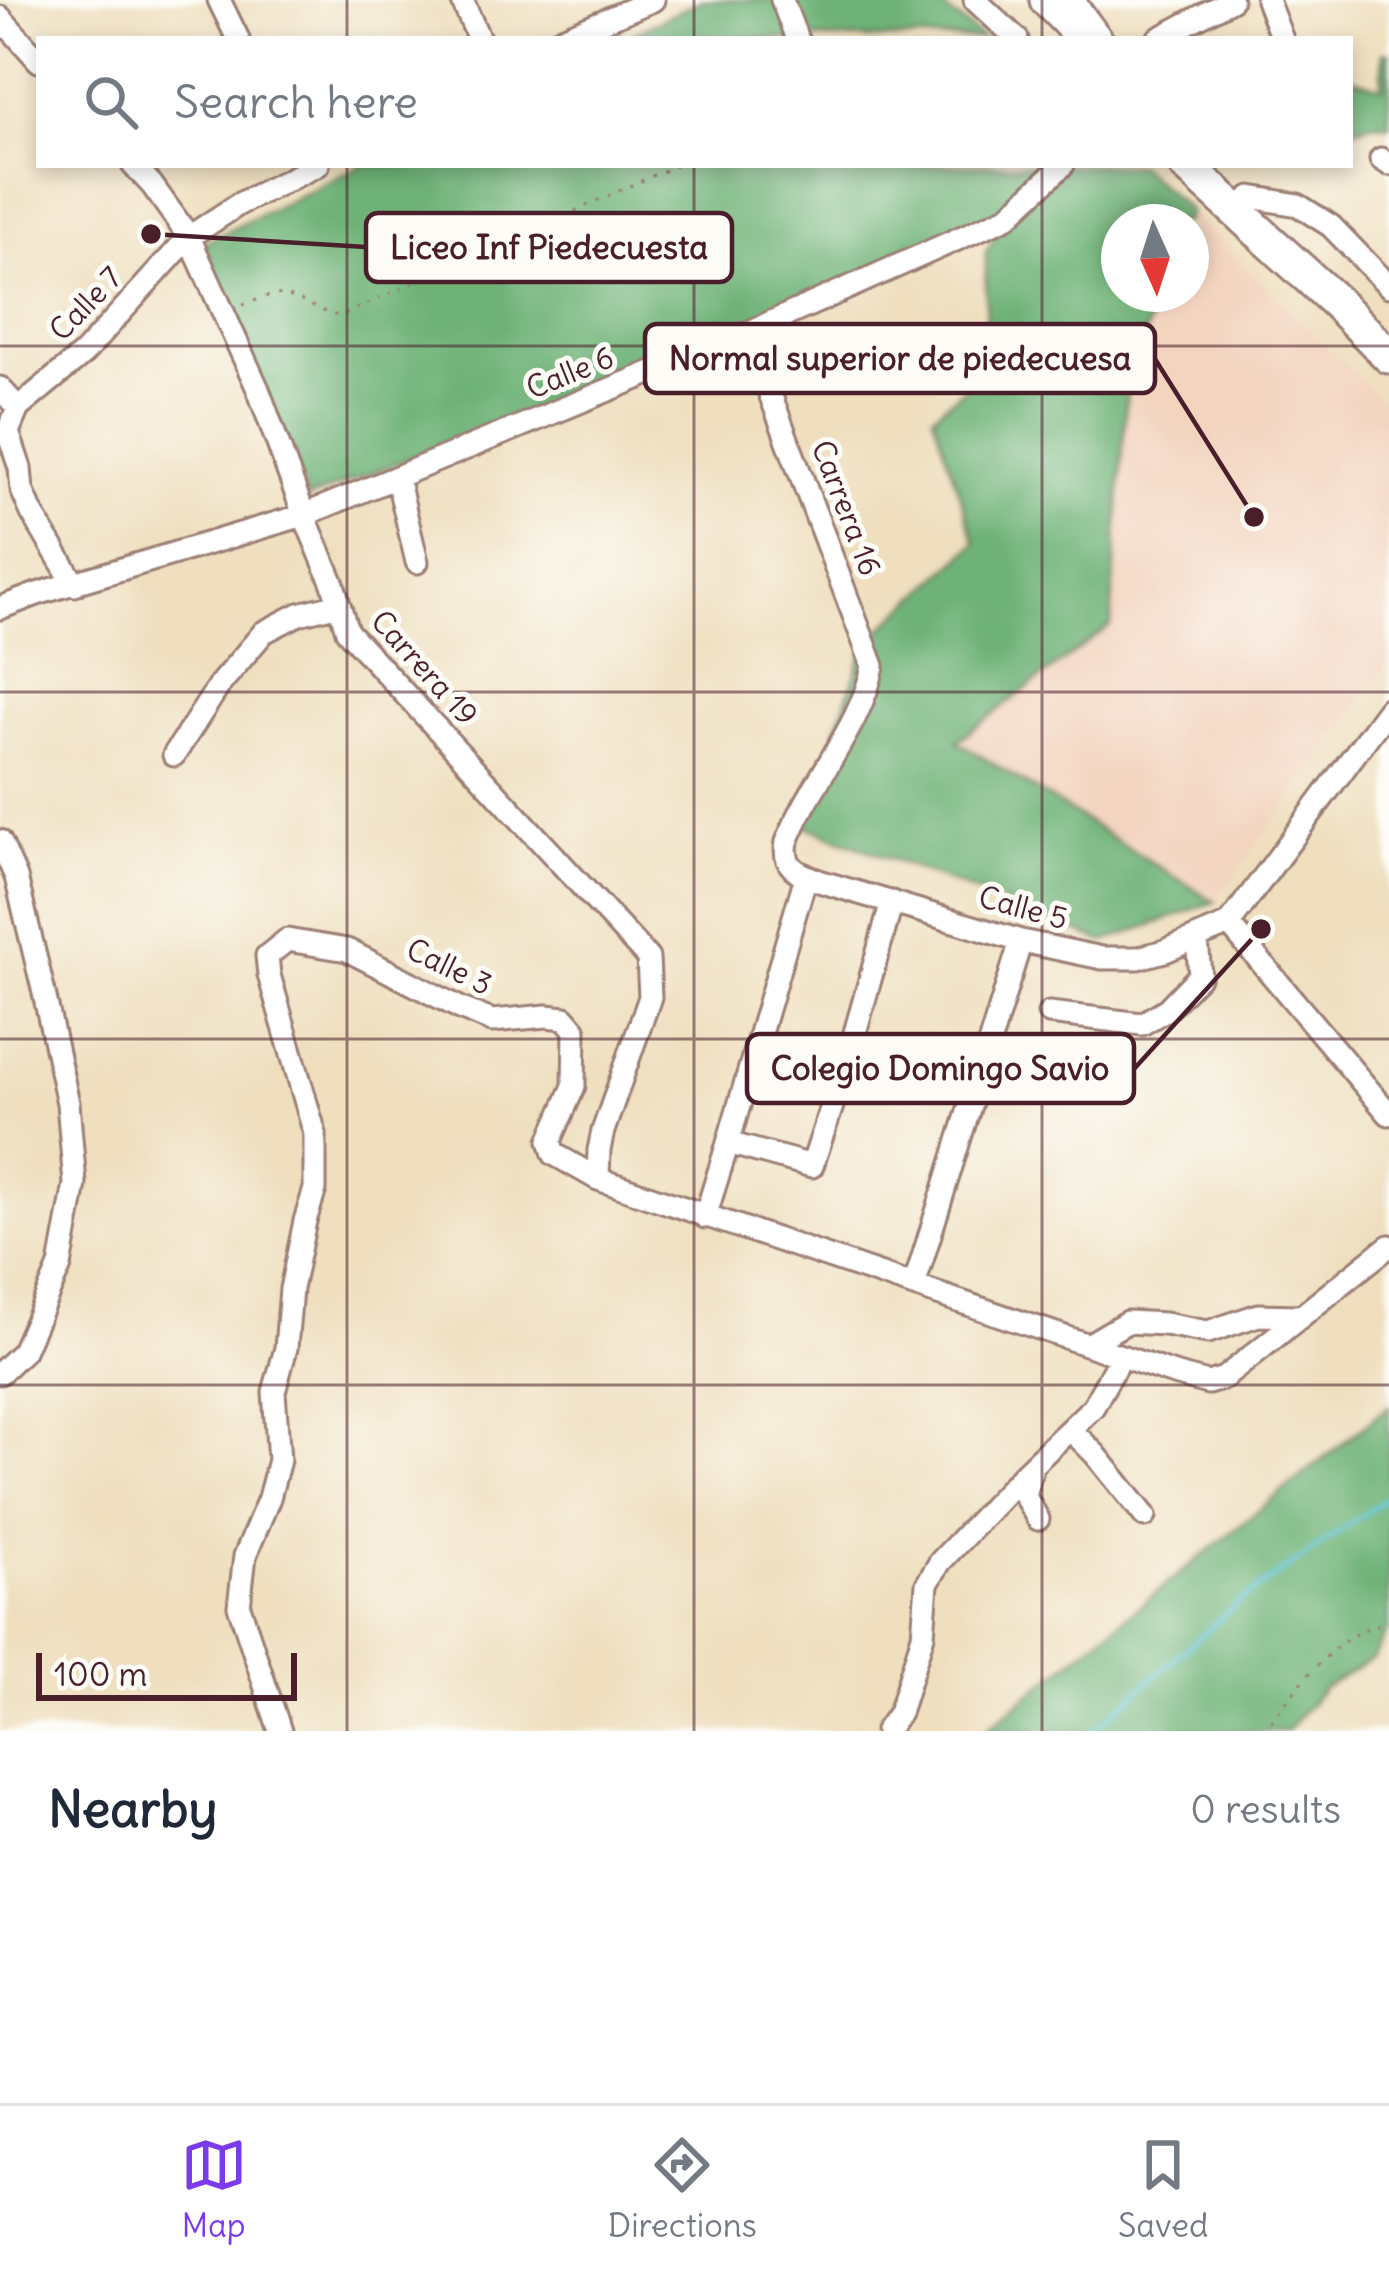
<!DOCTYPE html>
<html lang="en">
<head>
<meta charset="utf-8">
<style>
	:root { --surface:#fff; --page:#f2f2f3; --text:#1f2937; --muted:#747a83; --line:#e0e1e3; --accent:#7c3aed }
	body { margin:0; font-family:Delius,sans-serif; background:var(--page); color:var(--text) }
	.compass { position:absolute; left:1101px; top:204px; width:108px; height:108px; border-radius:50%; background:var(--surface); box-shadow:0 6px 18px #0003; rotate:177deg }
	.scale { position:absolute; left:36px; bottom:30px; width:261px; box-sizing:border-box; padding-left:12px; border:6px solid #4a1f2b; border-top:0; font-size:33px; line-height:42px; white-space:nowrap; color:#4a1f2b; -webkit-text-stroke:9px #fdfcf7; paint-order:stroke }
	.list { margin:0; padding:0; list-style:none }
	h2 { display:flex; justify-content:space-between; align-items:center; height:156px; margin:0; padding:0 48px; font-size:51px }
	h2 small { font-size:39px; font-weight:400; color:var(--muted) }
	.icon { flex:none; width:66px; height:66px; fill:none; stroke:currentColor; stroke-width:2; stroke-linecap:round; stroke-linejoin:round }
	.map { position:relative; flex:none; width:1389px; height:1731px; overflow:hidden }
	.search { position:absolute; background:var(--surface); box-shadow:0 6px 18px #0003; left:36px; right:36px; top:36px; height:132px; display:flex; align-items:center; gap:30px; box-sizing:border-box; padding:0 42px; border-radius:0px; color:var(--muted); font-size:45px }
	.sheet { height:372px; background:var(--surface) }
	nav { display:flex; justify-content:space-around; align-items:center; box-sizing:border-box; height:168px; border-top:3px solid var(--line); background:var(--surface); font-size:33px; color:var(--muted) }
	nav a { display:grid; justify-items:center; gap:6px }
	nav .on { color:var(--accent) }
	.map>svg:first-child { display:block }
</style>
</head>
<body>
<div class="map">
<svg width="1389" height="1731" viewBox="0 0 1389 1731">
	<rect width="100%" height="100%" fill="#fdfcf7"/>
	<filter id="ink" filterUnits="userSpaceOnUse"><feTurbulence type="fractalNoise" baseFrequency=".00833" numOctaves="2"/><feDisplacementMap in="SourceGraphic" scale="24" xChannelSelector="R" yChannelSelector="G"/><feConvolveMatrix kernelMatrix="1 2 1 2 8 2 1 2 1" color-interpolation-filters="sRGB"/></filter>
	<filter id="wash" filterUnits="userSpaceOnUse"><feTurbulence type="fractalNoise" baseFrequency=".004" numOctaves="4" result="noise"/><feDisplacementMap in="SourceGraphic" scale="48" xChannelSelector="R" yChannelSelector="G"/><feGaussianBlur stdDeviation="2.7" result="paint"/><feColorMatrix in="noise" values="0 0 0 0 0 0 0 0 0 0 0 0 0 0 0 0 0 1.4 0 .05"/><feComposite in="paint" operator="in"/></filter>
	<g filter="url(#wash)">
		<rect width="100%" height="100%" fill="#efdfbf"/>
		<path fill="#f3d4bf" d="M 1189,211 L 1389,409 L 1389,664 L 1215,902 L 956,741 L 1111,625 L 1127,384 L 1159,294 L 1191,294 L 1191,222 L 1185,222 Z"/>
		<path fill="#6eb277" stroke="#5c6851" stroke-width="3" d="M 702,0 L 932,0 L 984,39 L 622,39 Z
			M 1389,52 L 1389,125 L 1373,123 L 1350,130 L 1350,77 L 1382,87 L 1383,53 Z
			M 362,165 L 1138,165 L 1189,211 L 1185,222 L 1119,222 L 1119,294 L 1159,294 L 1127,384 L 1111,625 L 957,741 L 1215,902 L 1104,942 L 803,825 L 867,642 L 976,543 L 933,415 L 986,369 L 986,252 L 1005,218 L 308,499 L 203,243 Z
			M 1389,1406 L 1389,1626 L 1374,1658 L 1323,1688 L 1287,1731 L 984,1731 Z"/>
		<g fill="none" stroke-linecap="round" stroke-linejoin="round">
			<path stroke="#59c3d4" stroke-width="4.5" d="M 1093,1731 L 1233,1607 L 1389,1496"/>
		</g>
	</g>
	<g filter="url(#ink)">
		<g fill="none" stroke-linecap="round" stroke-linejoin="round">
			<defs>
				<path id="minor" d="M 219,0 L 238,39
					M 462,0 L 479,39
					M 782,0 L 797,39
					M 975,0 L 1017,39
					M 1073,0 L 1102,39
					M 1267,0 L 1282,39
					M 0,17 L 39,61
					M 560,39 L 653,0
					M 1158,39 L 1231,0
					M 1381,159 L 1389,164
					M 133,165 L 152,185 L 189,237 L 258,389 L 304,515 L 333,584 L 347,631 L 648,958 L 650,997 L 603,1131 L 599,1150 L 598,1179
					M 1251,197 L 1298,205 L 1331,226 L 1389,286
					M 747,333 L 873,666 C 862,725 810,783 787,842 C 782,867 798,873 819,881 L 1021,941 L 1102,958 L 1138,958 L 1165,951 L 1229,924 L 1389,708
					M 0,388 L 18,408 L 8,432 L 20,468 L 22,490 L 32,513 L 75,585
					M 18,408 L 83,354 L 189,237 L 239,204 L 318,165
					M 397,477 L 417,562
					M 0,608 L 37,594 L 304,515 L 747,333 L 1007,217 L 1063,165
					M 174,755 L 220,684 L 264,632 L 299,614 L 339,604
					M 0,841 L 16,877 L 44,993 L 68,1103 L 75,1184 L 60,1266 L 23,1351 L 0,1373
					M 806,876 L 728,1143 L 812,1166 L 847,1061 L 892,902
					M 1229,924 L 1389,1114
					M 1049,1013 L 1142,1024 L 1167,1009 L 1200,975 L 1197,939
					M 705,1217 L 728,1143
					M 914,1286 L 1021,941
					M 1088,1345 L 1127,1322 L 1165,1324 L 1208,1332 L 1258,1315 L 1300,1316
					M 1070,1429 L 1095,1454 L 1145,1516
					M 1031,1471 L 1024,1495 L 1038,1519
					M 280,1731 L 239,1606 L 245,1556 L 269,1498 L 279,1460 L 274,1392 L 286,1348 L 291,1289 L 305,1221 L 315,1189 L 315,1134 L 269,975 L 267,956 L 287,940 L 347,950 L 462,1009 L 492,1021 L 547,1016 L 565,1018 L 575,1030 L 574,1086 L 550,1141 L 554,1154 L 598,1179 L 1177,1375 L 1208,1383 L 1224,1378 L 1389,1246
					M 886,1731 L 899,1713 L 923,1635 L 927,1584 L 940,1562 L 1024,1473 L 1093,1407 L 1121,1356"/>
				<path id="highway" d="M 1047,0 L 1085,39
					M 1186,165 L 1336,302 L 1389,356"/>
			</defs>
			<use href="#minor" stroke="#9c7f75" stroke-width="27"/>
			<use href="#highway" stroke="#9c7f75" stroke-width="39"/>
			<path stroke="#9c7f75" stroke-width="3" stroke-dasharray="3 9" stroke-linecap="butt" d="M 243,305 C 255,301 270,293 282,295 C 302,297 319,313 340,316 L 677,165
				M 1264,1731 C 1294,1692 1337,1629 1389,1622"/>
			<use href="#minor" stroke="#fff" stroke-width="21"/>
			<use href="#highway" stroke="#fff" stroke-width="33"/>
		</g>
	</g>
	<path fill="none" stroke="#4a1f2b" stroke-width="3" stroke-opacity="0.55" d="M 347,0 L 347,39M 694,0 L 694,39M 1042,0 L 1042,39M 347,165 L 347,1731M 694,165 L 694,1731M 1042,165 L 1042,1731M 0,346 L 1389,346M 0,692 L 1389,692M 0,1039 L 1389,1039M 0,1385 L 1389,1385"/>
	<g text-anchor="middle" stroke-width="10" stroke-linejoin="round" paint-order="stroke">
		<g font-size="30" fill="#4a1f2b" stroke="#fdfcf7">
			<text transform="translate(86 304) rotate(-46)" y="10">Calle 7</text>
			<text transform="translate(570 373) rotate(-22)" y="10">Calle 6</text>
			<text transform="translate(846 508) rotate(69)" y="10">Carrera 16</text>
			<text transform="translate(424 668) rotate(48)" y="10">Carrera 19</text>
			<text transform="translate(1023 908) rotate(15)" y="10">Calle 5</text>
			<text transform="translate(449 967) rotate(26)" y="10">Calle 3</text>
		</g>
	</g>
	<path fill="none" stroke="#4a1f2b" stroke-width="4.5" d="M151 234L366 247M1254 517L1155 359M1261 929L1134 1069"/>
	<g fill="#4a1f2b" stroke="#fdfcf7" stroke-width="4.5">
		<circle cx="151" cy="234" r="12"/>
		<circle cx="1254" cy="517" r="12"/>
		<circle cx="1261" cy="929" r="12"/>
	</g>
	<g fill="#fdfcf7" stroke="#4a1f2b" stroke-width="4.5">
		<rect x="366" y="213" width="366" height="69" rx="12"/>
		<rect x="645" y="324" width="510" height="69" rx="12"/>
		<rect x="747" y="1034" width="387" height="69" rx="12"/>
	</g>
	<g font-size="33" text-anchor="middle" font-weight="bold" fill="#4a1f2b">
		<text x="549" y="259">Liceo Inf Piedecuesta</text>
		<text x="900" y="370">Normal superior de piedecuesa</text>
		<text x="940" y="1080">Colegio Domingo Savio</text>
	</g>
</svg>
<svg class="compass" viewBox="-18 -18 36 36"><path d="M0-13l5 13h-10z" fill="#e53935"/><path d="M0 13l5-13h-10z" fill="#747a83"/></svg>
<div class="scale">100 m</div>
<div class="search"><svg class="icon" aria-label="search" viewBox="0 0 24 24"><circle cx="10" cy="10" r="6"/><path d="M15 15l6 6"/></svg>Search here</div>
</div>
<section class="sheet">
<h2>Nearby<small>0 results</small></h2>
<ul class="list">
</ul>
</section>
<nav>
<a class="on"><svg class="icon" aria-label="map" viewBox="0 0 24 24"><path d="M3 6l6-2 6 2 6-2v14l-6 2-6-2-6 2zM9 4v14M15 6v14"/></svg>Map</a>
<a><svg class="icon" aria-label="directions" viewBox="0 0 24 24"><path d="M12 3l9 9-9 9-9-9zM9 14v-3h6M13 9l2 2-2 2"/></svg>Directions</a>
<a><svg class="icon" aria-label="saved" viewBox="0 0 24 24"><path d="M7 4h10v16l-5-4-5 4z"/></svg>Saved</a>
</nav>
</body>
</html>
